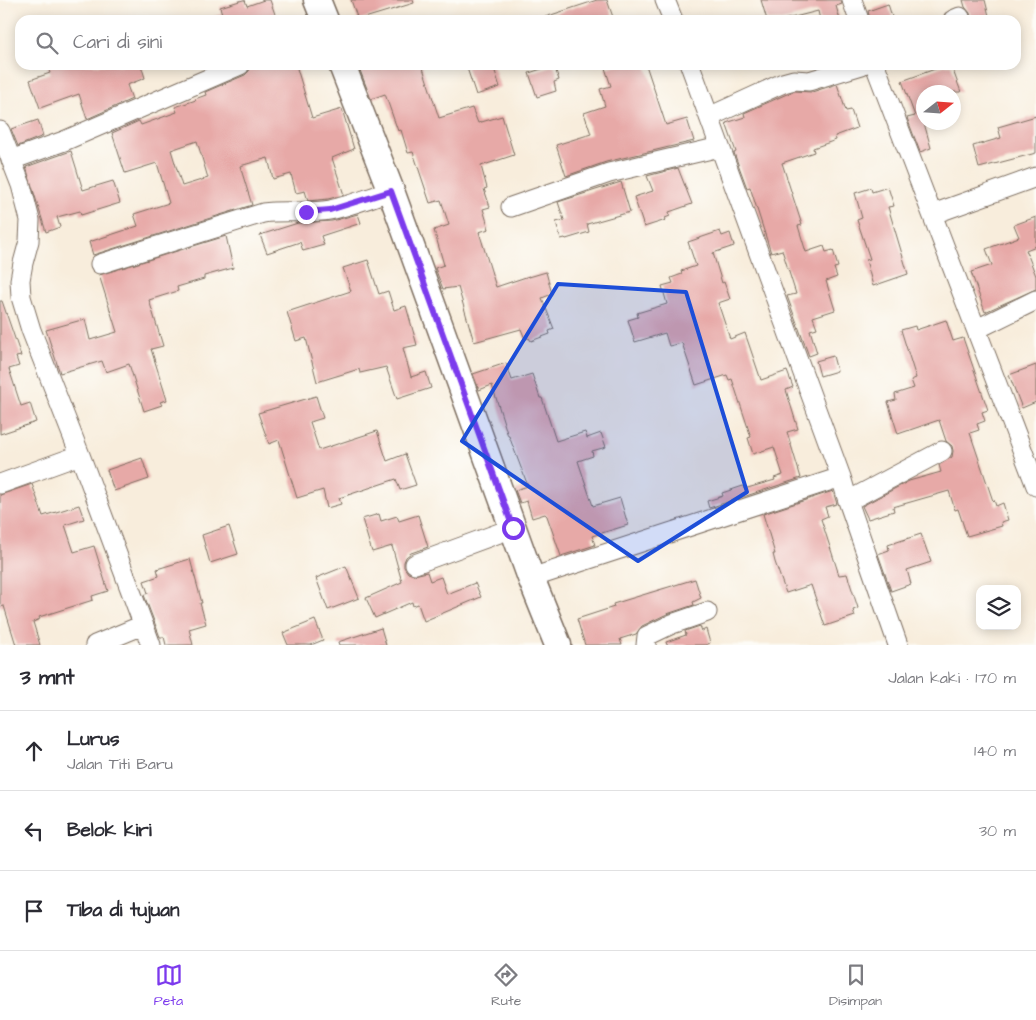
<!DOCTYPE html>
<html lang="id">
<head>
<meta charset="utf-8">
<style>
	:root { --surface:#fff; --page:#f7f7f7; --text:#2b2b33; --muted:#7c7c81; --line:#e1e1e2; --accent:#7c3aed }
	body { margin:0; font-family:"Architects Daughter",sans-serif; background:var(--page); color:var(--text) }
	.controls { position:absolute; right:15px; bottom:15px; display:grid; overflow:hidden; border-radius:10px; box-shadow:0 2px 12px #0003 }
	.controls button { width:45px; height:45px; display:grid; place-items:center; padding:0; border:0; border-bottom:1px solid var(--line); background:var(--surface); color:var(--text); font:25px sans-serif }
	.compass { position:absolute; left:916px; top:85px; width:45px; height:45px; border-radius:50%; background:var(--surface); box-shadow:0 2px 12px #0003; rotate:73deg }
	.stop { position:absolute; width:15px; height:15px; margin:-11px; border:4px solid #7c3aed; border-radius:50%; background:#fff }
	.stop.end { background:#7c3aed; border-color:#fff; box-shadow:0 1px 5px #0008 }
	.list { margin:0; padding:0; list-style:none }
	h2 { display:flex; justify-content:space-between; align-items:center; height:65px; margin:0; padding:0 20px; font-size:21px }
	h2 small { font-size:16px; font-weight:400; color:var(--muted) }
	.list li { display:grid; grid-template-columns:32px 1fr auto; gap:15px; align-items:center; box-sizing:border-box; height:80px; padding:0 20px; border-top:1px solid var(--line) }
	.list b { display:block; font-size:19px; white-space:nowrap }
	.list p { margin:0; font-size:16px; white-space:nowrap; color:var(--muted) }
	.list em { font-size:16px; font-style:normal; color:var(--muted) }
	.icon { flex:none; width:28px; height:28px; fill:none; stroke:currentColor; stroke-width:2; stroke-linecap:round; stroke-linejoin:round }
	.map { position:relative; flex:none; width:1036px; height:645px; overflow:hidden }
	.search { position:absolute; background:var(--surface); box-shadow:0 2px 12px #0003; left:15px; right:15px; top:15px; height:55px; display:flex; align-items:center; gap:12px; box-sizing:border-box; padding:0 18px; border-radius:15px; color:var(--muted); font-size:19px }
	.sheet { height:305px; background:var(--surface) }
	nav { display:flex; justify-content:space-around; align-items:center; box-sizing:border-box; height:70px; border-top:1px solid var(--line); background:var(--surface); font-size:14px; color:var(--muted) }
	nav a { display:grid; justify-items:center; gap:2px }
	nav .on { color:var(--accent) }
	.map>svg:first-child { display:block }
</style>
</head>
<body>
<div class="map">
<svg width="1036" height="645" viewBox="0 0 1036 645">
	<rect width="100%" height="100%" fill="#fdfcf7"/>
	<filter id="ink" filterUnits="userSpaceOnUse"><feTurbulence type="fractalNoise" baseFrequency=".02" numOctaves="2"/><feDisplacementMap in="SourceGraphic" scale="10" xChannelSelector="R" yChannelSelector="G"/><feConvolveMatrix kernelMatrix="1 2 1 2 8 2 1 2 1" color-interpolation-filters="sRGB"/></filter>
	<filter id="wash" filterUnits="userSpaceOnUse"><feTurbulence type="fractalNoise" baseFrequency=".0096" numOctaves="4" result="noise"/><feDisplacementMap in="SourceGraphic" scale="20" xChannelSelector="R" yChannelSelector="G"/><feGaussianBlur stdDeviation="1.12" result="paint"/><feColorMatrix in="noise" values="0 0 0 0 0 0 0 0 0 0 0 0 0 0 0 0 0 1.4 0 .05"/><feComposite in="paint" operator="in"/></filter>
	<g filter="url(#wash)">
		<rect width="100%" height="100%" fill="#f8eddc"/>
		<g id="blocks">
			<path fill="#e7a9a7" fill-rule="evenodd" d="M 243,0 L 245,0 L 247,6 L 264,0 L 270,0 L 277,20 L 212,20 L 212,17 L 222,14 L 220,7 Z
				M 351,0 L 413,0 L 414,3 L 358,20 Z
				M 597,0 L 607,0 L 614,20 L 545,20 L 545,17 Z
				M 761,0 L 841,0 L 842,4 L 836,6 L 840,20 L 820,20 L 818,11 L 783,20 L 767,20 Z
				M 963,0 L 985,0 L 990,20 L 971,20 L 970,13 L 965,7 Z
				M 888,4 L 893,20 L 870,20 L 868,11 Z
				M 47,65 L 141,65 L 145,78 L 127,85 L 132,99 L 87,119 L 79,94 L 40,108 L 30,80 L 50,73 Z
				M 251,65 L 296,65 L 312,118 L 342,109 L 354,149 L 332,158 L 344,195 L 328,199 L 308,201 L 305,191 L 296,193 L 291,174 L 273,179 L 268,158 L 240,166 L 252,205 L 93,255 L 89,242 L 138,226 L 134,214 L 169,203 L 157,163 L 125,173 L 112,133 L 139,121 L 141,125 L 177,112 L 175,107 L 196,100 L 195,99 L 206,95 L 205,92 L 245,75 L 249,71 ZM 197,141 L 208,178 L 182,186 L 171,150 Z
				M 358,65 L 422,65 L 439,118 L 472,108 L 478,123 L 502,116 L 514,155 L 481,166 L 487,188 L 484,189 L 490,207 L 483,209 L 489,229 L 479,232 L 496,287 L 529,276 L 529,277 L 546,272 L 552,294 L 542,298 L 554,329 L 549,331 L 550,334 L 531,341 L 529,338 L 525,339 L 521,329 L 474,342 L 458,287 L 443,289 L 435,268 L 444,265 L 434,230 L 449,225 L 441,200 L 430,203 L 413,152 L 408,153 L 401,130 L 398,131 L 385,94 L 371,99 Z
				M 466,65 L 493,65 L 500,87 L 476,95 Z
				M 554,65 L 559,80 L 554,82 L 556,91 L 537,97 L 529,73 Z
				M 615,65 L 646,65 L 666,125 L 687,119 L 694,141 L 606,162 L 566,176 L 556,145 L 591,134 L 584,113 L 605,106 L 600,89 L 611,86 L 605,68 Z
				M 946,65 L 951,65 L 961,92 L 924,92 L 924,123 L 931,148 L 920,152 L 907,118 L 915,116 L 902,81 Z
				M 837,84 L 846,111 L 851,110 L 857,128 L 835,136 L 836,140 L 813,148 L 814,152 L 782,163 L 802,225 L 798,226 L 806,252 L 824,246 L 826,252 L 833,250 L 838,267 L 834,268 L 837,277 L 826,281 L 835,310 L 813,317 L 817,328 L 810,330 L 817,353 L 809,356 L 787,296 L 796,294 L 782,250 L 771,253 L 750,187 L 747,188 L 734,153 L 736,152 L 726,123 L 745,117 L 744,113 L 787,94 L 795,91 L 812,92 Z
				M 1036,116 L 1036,153 L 979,168 L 973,146 L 1001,138 L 998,127 Z
				M 38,120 L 43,136 L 18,146 L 11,129 Z
				M 71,151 L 83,190 L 113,181 L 120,203 L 81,215 L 80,211 L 57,217 L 60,227 L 46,232 L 26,167 Z
				M 678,168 L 692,204 L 669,212 L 670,216 L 665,218 L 666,220 L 644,227 L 634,197 L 653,191 L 647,176 Z
				M 621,182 L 630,212 L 587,224 L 589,232 L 566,239 L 565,238 L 561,239 L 556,222 L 564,220 L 558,202 Z
				M 888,187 L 894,206 L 888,207 L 908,274 L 873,286 L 866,260 L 870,259 L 857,220 L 862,218 L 855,193 L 871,188 L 872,192 Z
				M 358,214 L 361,223 L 321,236 L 324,245 L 303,251 L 300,242 L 267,253 L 260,235 L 298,223 L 332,221 Z
				M 1036,217 L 1036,246 L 1026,250 L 1036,276 L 1036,289 L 985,312 L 971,272 L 992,265 L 986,249 L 1019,237 L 1014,225 Z
				M 720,231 L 722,236 L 730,233 L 734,246 L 713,253 L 722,283 L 724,282 L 730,299 L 718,303 L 730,339 L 745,333 L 761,380 L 787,371 L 793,387 L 786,390 L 798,429 L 787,432 L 801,478 L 709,508 L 707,501 L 723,496 L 722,493 L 743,486 L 744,489 L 775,480 L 774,478 L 783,475 L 774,447 L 753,454 L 748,438 L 751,437 L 732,379 L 729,380 L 727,375 L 696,385 L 682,343 L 669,346 L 665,333 L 635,342 L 628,320 L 638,317 L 637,313 L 667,304 L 662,286 L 673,283 L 671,278 L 682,274 L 681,271 L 696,266 L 688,242 Z
				M 226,236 L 233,268 L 204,276 L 204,279 L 177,287 L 178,291 L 149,300 L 163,346 L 151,349 L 167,400 L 160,402 L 162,405 L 144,411 L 129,364 L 106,372 L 102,361 L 60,373 L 46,330 L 85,319 L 90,340 L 117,332 L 99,275 Z
				M 368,260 L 379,294 L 388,291 L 394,310 L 406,306 L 417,345 L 403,348 L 411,377 L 426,372 L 431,388 L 397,399 L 386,367 L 360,373 L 359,369 L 317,382 L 306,338 L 296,341 L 287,312 L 351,291 L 343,268 Z
				M 0,301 L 2,301 L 21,356 L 16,357 L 19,366 L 9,369 L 21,406 L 30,403 L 36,422 L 0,434 Z
				M 946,320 L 953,341 L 963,338 L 988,410 L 982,412 L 985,421 L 977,424 L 979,430 L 970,433 L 993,501 L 994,500 L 996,506 L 1003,503 L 1008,520 L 1001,522 L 1002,526 L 967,536 L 958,509 L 955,510 L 949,491 L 893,507 L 894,511 L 868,519 L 862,506 L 909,481 L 941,472 L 939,465 L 952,457 L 953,451 L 952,446 L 946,441 L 939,420 L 898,434 L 888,402 L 896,400 L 895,394 L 914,388 L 911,380 L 916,378 L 901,330 L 915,326 L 916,330 Z
				M 833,356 L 837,371 L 820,376 L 816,361 Z
				M 506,363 L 512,380 L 532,374 L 540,398 L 542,398 L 556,441 L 585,432 L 587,438 L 601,433 L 606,447 L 592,451 L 593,456 L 578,461 L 593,506 L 620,498 L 628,525 L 592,536 L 595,545 L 561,556 L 547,516 L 545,514 L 532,518 L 527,501 L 520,503 L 515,490 L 528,486 L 509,436 L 508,436 L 492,385 L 479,390 L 473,374 Z
				M 1036,365 L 1036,402 L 1022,408 L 1009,375 Z
				M 316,396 L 323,418 L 310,422 L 319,450 L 377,431 L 387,461 L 405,454 L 416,485 L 400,490 L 396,479 L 339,498 L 341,504 L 327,508 L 323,490 L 297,498 L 279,440 L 269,444 L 258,413 Z
				M 142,458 L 149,479 L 114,491 L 107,470 Z
				M 32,484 L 43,516 L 79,505 L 84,519 L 65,525 L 74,552 L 94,546 L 108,591 L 92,596 L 93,600 L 39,617 L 40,619 L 33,622 L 40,645 L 16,645 L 4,606 L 0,607 L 0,495 Z
				M 833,491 L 837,504 L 825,507 L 828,516 L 821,519 L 839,575 L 847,574 L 858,608 L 853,610 L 855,616 L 825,626 L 811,585 L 786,593 L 775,562 L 773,554 L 775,554 L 763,514 Z
				M 379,514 L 381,521 L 397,516 L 399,521 L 418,515 L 428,547 L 411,553 L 406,557 L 404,562 L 404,567 L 408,573 L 414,575 L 427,572 L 430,581 L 441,577 L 447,594 L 475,583 L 481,597 L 424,621 L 418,604 L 413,606 L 412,602 L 375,618 L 366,598 L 402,582 L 392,546 L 372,552 L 362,519 Z
				M 229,526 L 238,554 L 210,563 L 202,535 Z
				M 921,534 L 931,562 L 907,570 L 911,584 L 891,591 L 878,554 L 889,550 L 888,545 Z
				M 190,559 L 202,603 L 200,603 L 206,624 L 189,629 L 193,645 L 166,645 L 164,637 L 160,637 L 144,595 L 148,593 L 144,581 L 159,576 L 157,569 Z
				M 346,566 L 359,598 L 328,610 L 316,578 Z
				M 695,579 L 701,598 L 693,602 L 694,605 L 667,614 L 642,626 L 636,634 L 620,639 L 622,645 L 585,645 L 577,619 L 614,607 L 613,604 Z
				M 315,620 L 323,640 L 311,645 L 288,645 L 283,633 Z
				M 700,626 L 702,631 L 706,629 L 710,643 L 706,645 L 667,645 L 666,642 L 686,635 L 685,631 Z
				M 381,628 L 386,645 L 339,645 L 338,642 Z"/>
		</g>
	</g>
	<g filter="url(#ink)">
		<use href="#blocks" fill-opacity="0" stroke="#7d6e60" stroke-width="1"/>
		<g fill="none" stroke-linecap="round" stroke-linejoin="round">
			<defs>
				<path id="street" d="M 665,0 L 673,20
					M 852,0 L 859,20
					M 953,20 L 960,17
					M 690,65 L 841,477 L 848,501 L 898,645
					M 875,65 L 1036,486
					M 709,117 L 783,83 L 794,80 L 809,81 L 862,65
					M 0,131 L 21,185 L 30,220 L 29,241 L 23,263 L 20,280 L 21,297 L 31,330 L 80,455 L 151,645
					M 11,160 L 64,141 L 240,65
					M 511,207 L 609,173 L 720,147
					M 933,214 L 1036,177
					M 100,264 L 263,213 C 285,210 308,214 330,210 C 350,206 371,197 391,191
					M 977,329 L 1036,300
					M 0,484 L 80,455
					M 848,501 L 942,451
					M 415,564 L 513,528
					M 531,578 L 841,477
					M 95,645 L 143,625
					M 646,645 L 647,636 L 672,624 L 707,612"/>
				<path id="secondary" d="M 317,0 L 325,20
					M 342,65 L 391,191 L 531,578 L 558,645"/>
			</defs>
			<use href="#street" stroke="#7d6e60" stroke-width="21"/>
			<use href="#secondary" stroke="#7d6e60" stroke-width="29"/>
			<use href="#street" stroke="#fff" stroke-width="19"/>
			<use href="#secondary" stroke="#fff" stroke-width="26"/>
		</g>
	</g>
	<g fill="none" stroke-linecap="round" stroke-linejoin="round" filter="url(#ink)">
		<path stroke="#7c3aed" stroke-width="6" d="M 306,212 L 330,210 L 391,191 L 513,528"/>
	</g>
	<path fill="#1d4ed8" fill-opacity="0.2" stroke="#1d4ed8" stroke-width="4" stroke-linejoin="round" d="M 558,284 L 686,292 L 747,492 L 638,561 L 462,441 Z"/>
</svg>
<div class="controls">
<button><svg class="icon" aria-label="layers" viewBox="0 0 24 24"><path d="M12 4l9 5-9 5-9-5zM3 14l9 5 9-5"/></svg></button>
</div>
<svg class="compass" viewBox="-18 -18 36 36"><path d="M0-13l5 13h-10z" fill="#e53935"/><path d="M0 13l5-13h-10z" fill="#7c7c81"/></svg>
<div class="stop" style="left:513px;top:528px"></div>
<div class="stop end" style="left:306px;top:212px"></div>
<div class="search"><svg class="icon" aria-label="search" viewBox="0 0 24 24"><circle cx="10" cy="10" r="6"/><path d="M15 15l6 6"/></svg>Cari di sini</div>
</div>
<section class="sheet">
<h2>3 mnt<small>Jalan kaki · 170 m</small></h2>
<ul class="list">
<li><svg class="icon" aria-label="ahead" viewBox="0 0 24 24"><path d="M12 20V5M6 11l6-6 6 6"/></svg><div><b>Lurus</b><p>Jalan Titi Baru</p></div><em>140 m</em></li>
<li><svg class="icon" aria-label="left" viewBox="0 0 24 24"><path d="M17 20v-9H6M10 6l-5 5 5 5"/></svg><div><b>Belok kiri</b></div><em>30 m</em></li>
<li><svg class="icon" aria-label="arrive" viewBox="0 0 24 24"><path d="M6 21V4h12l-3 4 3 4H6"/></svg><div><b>Tiba di tujuan</b></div></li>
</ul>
</section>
<nav>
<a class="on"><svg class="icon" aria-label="map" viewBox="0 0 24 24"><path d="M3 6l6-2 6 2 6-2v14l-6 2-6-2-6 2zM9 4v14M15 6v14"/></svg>Peta</a>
<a><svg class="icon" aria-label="directions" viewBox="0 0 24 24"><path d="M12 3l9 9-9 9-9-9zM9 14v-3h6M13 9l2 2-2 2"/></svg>Rute</a>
<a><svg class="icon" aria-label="saved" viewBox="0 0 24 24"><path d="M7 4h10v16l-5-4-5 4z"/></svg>Disimpan</a>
</nav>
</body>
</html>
